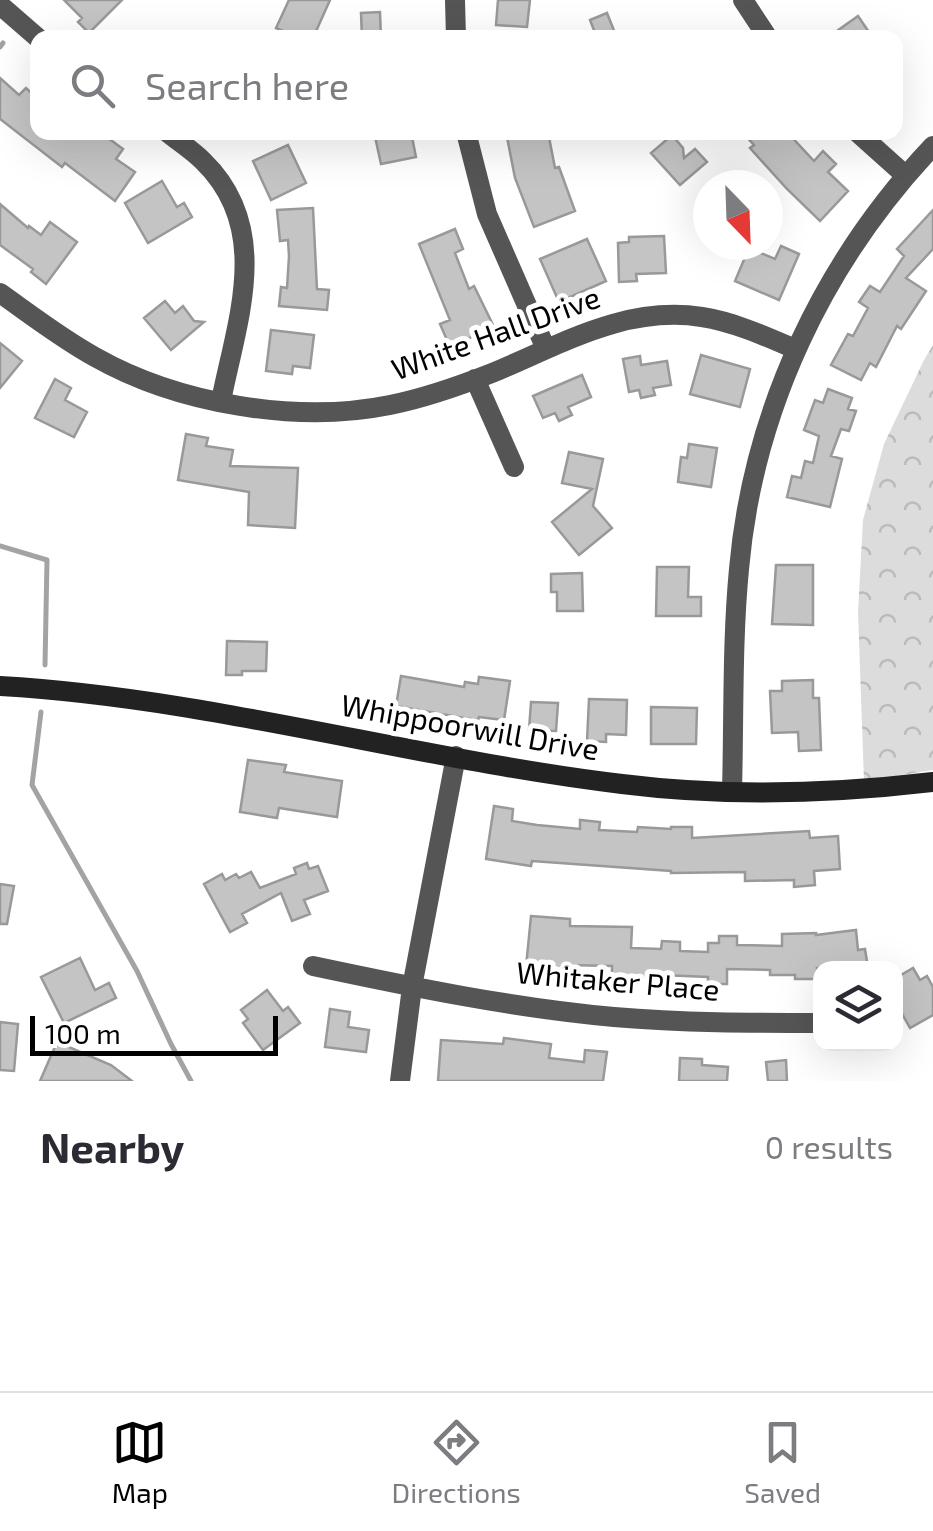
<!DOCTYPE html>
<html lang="en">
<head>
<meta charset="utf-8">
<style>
	:root { --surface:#fff; --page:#f7f7f7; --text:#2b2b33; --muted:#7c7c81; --line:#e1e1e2; --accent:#000 }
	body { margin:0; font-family:"Exo 2",sans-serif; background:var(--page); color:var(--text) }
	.controls { position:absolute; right:30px; bottom:30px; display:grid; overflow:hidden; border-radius:20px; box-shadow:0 10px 40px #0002 }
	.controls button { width:90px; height:90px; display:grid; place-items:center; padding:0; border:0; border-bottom:2px solid var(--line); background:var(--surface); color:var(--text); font:50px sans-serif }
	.compass { position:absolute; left:693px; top:170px; width:90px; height:90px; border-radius:50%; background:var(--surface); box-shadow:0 10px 40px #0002; rotate:157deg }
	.scale { position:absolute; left:30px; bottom:25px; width:248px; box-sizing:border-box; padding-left:10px; border:5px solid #000; border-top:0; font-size:28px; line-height:35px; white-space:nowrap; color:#000; -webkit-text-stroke:8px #fff; paint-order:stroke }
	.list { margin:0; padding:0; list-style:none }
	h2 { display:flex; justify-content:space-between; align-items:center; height:130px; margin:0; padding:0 40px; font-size:42px }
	h2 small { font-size:32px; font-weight:400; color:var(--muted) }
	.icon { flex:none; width:55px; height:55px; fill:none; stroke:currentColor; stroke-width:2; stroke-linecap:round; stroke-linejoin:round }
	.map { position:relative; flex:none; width:933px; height:1081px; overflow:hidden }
	.search { position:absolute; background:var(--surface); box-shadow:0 10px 40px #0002; left:30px; right:30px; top:30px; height:110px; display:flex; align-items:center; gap:25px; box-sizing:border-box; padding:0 35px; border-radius:20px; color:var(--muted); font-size:38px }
	.sheet { height:310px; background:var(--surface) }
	nav { display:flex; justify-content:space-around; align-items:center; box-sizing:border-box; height:140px; border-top:2px solid var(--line); background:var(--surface); font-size:28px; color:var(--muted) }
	nav a { display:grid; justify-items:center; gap:5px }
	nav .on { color:var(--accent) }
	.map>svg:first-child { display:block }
</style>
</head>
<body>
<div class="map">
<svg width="933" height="1081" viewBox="0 0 933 1081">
	<defs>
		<pattern id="forest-crowns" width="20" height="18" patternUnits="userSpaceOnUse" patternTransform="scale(2.5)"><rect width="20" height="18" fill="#dcdcdc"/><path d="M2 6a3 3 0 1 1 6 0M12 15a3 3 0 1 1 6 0" fill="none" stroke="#bbb"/></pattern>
	</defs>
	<rect width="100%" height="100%" fill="#fff"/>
	<path fill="url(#forest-crowns)" d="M 933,345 L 933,770 L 864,781 L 858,612 L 863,520 L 884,444 L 924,360 Z"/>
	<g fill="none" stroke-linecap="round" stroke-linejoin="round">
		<path stroke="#a3a3a3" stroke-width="5" d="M 0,47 L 3,43
			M 0,546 L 47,560 L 45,665
			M 41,712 L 32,785 L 137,971 L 171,1044 L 191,1081"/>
	</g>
	<path fill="#c4c4c4" stroke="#999" stroke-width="2.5" d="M 64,0 L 122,0 L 89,33 L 78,22 L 82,18 Z
		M 289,0 L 330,0 L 313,38 L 299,38 L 276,28 Z
		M 498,0 L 530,0 L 527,27 L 496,25 Z
		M 380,12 L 381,38 L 362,38 L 361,13 Z
		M 607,13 L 617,38 L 597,38 L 590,20 Z
		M 858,16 L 873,38 L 827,38 Z
		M 0,78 L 19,95 L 26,88 L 38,99 L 38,132 L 100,132 L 123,149 L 116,159 L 135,172 L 115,201 L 65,163 L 62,167 L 0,119 Z
		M 374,132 L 411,132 L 416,157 L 381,164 Z
		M 506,132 L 548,132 L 555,168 L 559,167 L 575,211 L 534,227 L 515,178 Z
		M 742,132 L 787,132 L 814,161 L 823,151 L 836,164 L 828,172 L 848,191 L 820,221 L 787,189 L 750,148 L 754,145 Z
		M 672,135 L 683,148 L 684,158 L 695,149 L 707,162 L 680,185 L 651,153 Z
		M 288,145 L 306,183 L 271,200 L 253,161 Z
		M 162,181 L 177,207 L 184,203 L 192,217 L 148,243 L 125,203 Z
		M 0,204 L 28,228 L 29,226 L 41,235 L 50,222 L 77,242 L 46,284 L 31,272 L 33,269 L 0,245 Z
		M 313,208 L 317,289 L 329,290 L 327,310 L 279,306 L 281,287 L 287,288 L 289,256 L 288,240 L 280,241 L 277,210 Z
		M 933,210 L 933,249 L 906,278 L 926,291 L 901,329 L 897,326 L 876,367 L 870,363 L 861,380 L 831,365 L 848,334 L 853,336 L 868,308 L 859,302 L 870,286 L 880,292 L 904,256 L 897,249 Z
		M 455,229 L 463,249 L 455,253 L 469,289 L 474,286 L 494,327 L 450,347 L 440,324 L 450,320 L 419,244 Z
		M 664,236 L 666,273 L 636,274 L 637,281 L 619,282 L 618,243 L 629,242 L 629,237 Z
		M 587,239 L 606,281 L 559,302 L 540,259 Z
		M 781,246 L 799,254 L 779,300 L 735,281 L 749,248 L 775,259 Z
		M 165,301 L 175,313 L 183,306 L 194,321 L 204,322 L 171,350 L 144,318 Z
		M 271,330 L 314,335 L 310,368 L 293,366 L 292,374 L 266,371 Z
		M 0,343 L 22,361 L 0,388 Z
		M 701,355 L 750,369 L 740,407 L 690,394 Z
		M 640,356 L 641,365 L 667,361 L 671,385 L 653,388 L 655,395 L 641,398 L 639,390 L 629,392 L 623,359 Z
		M 582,375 L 591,397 L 568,407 L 572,415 L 559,421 L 555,413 L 543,418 L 533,396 Z
		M 55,379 L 71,388 L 65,400 L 87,412 L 74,437 L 35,418 Z
		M 828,389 L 852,398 L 848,409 L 856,411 L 849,431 L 841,429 L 831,456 L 842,459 L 830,507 L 787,497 L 792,476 L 801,478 L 805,461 L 813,463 L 819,436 L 804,430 L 815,400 L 823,403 Z
		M 186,434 L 208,438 L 206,446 L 233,450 L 230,466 L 298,468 L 295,528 L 248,525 L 249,492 L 178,480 Z
		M 689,444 L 717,448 L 711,487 L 678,482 L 681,457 L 687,458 Z
		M 569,452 L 603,459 L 593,506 L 612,528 L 579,555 L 552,522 L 592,489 L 562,483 Z
		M 776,565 L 813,565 L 813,625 L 772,624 Z
		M 657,567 L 689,567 L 688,597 L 701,597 L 701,616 L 656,616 Z
		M 582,573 L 583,611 L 557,611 L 557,592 L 551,592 L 551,574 Z
		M 227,641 L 267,642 L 266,671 L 242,671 L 242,675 L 226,675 Z
		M 401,676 L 464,687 L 465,682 L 478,684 L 479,677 L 510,681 L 504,720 L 479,717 L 478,720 L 464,718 L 396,706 Z
		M 813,680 L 813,698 L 819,698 L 821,750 L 799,751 L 798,732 L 772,733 L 770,691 L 782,691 L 782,681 Z
		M 589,699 L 627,700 L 626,735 L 606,734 L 606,742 L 587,741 Z
		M 531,702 L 558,703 L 556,731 L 529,730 Z
		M 651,707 L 697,708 L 696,744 L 651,744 Z
		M 248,760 L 286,765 L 284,772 L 342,781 L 337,817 L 279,808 L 277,818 L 240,812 Z
		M 494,806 L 513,809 L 512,821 L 537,825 L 580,829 L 580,820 L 600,822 L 599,830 L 637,832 L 638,827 L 671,829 L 671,827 L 692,827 L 692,838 L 809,831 L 810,838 L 838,836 L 840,869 L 814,871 L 815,885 L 794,887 L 794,880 L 745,881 L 745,872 L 671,873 L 671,871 L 532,861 L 531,866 L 486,859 Z
		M 307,863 L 309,869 L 318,866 L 328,891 L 304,900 L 310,914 L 292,921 L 281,893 L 242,914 L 247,923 L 230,932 L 204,884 L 222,874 L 225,880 L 236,874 L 239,878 L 251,872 L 260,888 L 296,874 L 294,868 Z
		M 0,884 L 14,886 L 7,924 L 0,924 Z
		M 531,916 L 570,919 L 570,926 L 632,927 L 631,948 L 661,949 L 662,941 L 680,942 L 680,951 L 708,952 L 708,943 L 719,943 L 719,936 L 737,936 L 737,945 L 782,946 L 782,934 L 816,933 L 816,935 L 856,930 L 858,950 L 865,949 L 868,968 L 817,968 L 818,979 L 795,979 L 795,975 L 770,975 L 770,970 L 727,969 L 727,984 L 708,984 L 708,977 L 661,975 L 660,982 L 644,982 L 644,977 L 612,976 L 612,966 L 566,965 L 566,970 L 526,967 Z
		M 80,958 L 95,990 L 109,983 L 116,998 L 64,1023 L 41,977 Z
		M 913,968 L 920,980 L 927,976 L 933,987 L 933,1015 L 910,1028 L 896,1003 L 896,978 Z
		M 267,990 L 283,1011 L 288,1007 L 300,1023 L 263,1050 L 243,1023 L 248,1019 L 241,1010 Z
		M 330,1009 L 350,1012 L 348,1027 L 369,1030 L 366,1052 L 325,1047 Z
		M 0,1022 L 18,1024 L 14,1071 L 0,1070 Z
		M 504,1038 L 551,1044 L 549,1058 L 584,1062 L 585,1050 L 607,1052 L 603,1081 L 438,1081 L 441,1040 L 503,1044 Z
		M 57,1042 L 111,1065 L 132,1081 L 40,1081 Z
		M 680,1058 L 702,1059 L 702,1065 L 728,1067 L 727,1081 L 679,1081 Z
		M 786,1060 L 787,1081 L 768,1081 L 766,1062 Z"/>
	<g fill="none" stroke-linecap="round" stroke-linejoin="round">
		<path stroke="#555" stroke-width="20" d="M 455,0 L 456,38
			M 743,0 L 768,38
			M 0,5 L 38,38
			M 167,132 C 179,142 192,150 203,161 C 273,229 237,320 221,401
			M 466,132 L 487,214 L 546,349
			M 857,132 L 905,175
			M 0,293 C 31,315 62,339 95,357 C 178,404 297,424 390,405 C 425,398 459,386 492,373 C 560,345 625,305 702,317 C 734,322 765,336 795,349
			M 475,379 L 514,467
			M 732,791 C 734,717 732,642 739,569 C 753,410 824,261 933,146
			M 313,966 C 412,987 513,1008 614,1017 C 683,1023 752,1023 820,1023
			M 400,1081 L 412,987 L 456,756"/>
		<path stroke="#222" stroke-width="20" d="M 0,686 C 210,698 414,759 622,784 C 725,797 831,794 933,782"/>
	</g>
	<g text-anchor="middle" stroke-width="10" stroke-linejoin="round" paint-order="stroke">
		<g font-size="30" fill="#000" stroke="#fff">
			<text transform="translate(496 334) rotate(-20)" y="10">White Hall Drive</text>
			<text transform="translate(470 728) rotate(10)" y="10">Whippoorwill Drive</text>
			<text transform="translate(618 982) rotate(5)" y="10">Whitaker Place</text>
		</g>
	</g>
</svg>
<div class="controls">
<button><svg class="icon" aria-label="layers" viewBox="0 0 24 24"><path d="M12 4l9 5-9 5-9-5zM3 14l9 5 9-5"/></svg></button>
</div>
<svg class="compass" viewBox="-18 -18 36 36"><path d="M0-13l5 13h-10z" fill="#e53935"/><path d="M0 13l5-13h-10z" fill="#7c7c81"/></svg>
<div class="scale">100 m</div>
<div class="search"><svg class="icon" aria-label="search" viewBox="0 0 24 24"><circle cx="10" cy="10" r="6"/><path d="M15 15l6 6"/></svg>Search here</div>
</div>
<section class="sheet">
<h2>Nearby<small>0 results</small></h2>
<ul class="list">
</ul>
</section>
<nav>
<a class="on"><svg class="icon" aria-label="map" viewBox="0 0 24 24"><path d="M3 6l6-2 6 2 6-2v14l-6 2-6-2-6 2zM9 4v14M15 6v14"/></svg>Map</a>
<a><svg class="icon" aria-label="directions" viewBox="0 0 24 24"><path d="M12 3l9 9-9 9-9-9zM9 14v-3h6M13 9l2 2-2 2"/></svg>Directions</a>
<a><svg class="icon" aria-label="saved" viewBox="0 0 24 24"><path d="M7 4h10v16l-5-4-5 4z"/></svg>Saved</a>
</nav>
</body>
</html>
